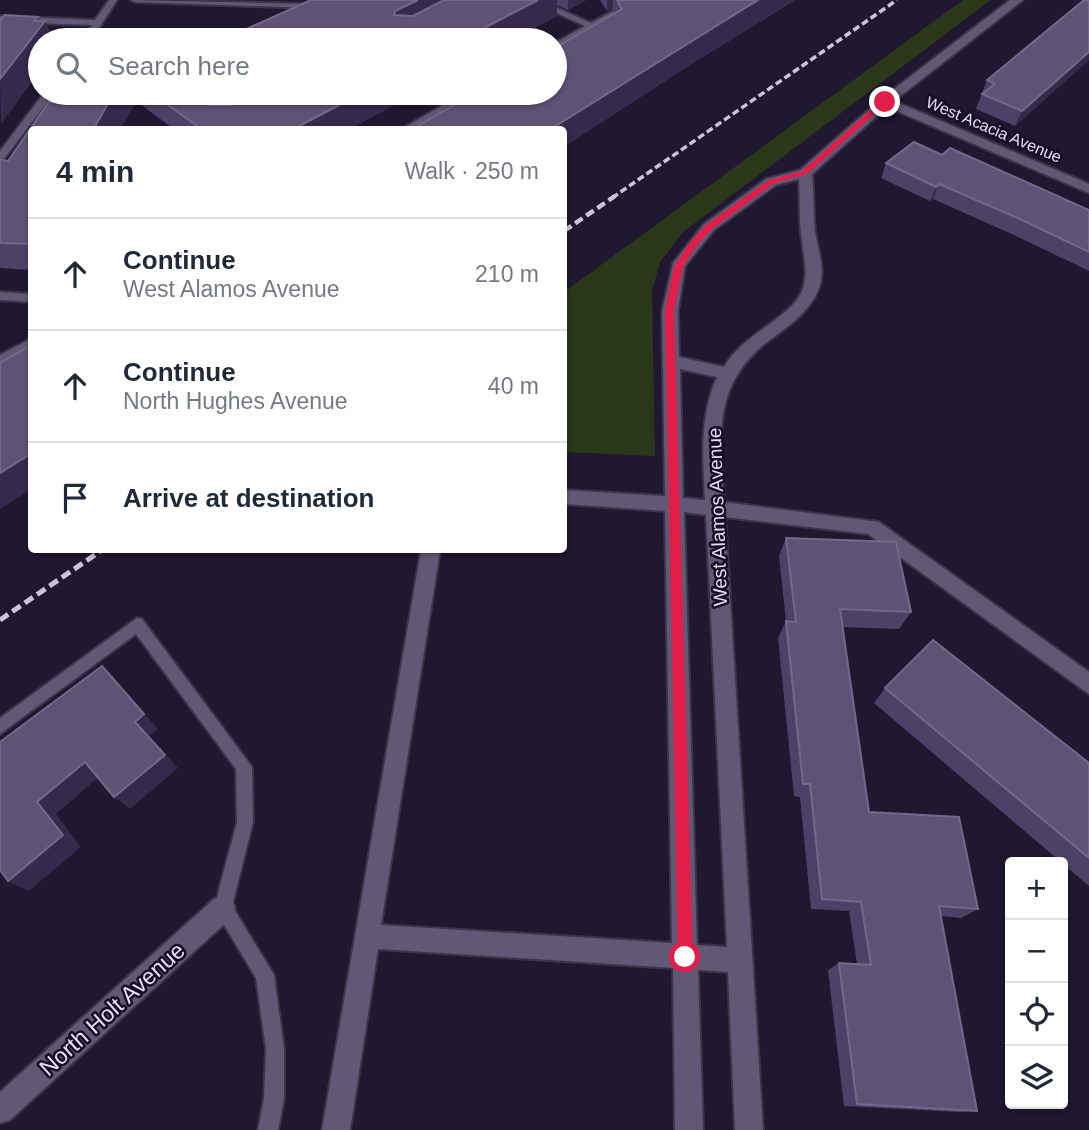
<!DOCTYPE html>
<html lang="en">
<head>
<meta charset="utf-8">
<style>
	:root { --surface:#fff; --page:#f2f2f3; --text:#1f2937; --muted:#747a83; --line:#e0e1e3 }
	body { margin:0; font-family:Helvetica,sans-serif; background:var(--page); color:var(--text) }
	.controls { position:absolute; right:21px; bottom:21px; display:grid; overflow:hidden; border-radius:7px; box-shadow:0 2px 5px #0004 }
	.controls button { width:63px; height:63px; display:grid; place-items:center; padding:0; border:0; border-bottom:2px solid var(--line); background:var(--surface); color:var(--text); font:35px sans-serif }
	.stop { position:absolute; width:21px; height:21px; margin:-16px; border:5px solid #e11d48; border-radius:50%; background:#fff }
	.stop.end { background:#e11d48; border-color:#fff; box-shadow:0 2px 7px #0008 }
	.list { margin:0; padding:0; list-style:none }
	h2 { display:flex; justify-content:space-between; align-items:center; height:91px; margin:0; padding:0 28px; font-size:30px }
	h2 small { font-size:23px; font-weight:400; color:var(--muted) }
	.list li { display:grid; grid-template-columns:46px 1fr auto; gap:21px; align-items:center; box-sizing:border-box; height:112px; padding:0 28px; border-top:2px solid var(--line) }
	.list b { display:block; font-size:26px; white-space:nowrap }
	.list p { margin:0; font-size:23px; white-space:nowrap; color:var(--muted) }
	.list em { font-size:23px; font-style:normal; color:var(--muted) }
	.icon { flex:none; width:38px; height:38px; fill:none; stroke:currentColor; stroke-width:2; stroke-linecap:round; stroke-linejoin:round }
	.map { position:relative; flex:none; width:1089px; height:1130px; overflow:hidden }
	.search { position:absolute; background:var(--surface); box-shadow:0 2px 5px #0004; left:28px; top:28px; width:539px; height:77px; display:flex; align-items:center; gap:18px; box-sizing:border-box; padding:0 24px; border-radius:38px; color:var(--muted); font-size:26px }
	.panel { position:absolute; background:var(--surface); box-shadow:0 2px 5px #0004; left:28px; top:126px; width:539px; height:427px; border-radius:7px }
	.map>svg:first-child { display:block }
</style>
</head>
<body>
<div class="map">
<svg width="1089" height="1130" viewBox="0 0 1089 1130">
	<rect width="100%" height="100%" fill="#201730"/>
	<path fill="#2b3719" d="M 963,0 L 991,0 L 683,232 L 660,262 L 652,291 L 655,456 L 564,452 L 564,292 Z"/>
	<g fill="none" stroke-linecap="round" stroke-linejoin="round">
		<defs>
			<path id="service" d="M 109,0 L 117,0 L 97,31 L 240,36 L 244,39 L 207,40 L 91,36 L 87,33 L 92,25 L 0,22 L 0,16 L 95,20 Z
				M 131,0 L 311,4 L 315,6 L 311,8 L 135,2 Z
				M 528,0 L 539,0 L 591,23 L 633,0 L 643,0 L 555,49 L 555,43 L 585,26 Z
				M 44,93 L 54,93 L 3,160 L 0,161 L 0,151 Z
				M 464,93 L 475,93 L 412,130 L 400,130 Z
				M 0,292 L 32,294 L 32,302 L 0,300 Z
				M 32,338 L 32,348 L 0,364 L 0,355 Z
				M 137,618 L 142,619 L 252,767 L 253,822 L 232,906 L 274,975 L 284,1049 L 284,1099 L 278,1130 L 258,1130 L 264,1099 L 266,1049 L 256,978 L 214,908 L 237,822 L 236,769 L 136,634 L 0,734 L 0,718 Z"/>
			<path id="minor" d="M 1010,0 L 1023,0 L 894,101 L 1089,184 L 1089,193 L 887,107 L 812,174 C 814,193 813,213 815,232 C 818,251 825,266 820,285 C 812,310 791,324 771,339 C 711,383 720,436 724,502 L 879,522 L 1089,672 L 1089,694 L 868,534 L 725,517 L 763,1130 L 735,1130 L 728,972 L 698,970 L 703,1130 L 675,1130 L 673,968 L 378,949 L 350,1130 L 322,1130 L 421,550 L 440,550 L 381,925 L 672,943 L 665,511 L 564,504 L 564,490 L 665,496 L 662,311 L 673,263 L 704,224 L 766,179 L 800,170 L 881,99 ZM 799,179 C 800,197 799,215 801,233 C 805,270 815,290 780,316 C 760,332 738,344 724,367 L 679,357 L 678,311 L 685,266 L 714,230 L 776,185 ZM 680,369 L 717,377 C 699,417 703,457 705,500 L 683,498 ZM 684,512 L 706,515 L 727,947 L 697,945 Z
				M 223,896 L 232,899 L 235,908 L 232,917 L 10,1120 L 0,1123 L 0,1092 L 214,899 Z"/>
		</defs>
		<use href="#service" stroke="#3a3448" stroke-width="4"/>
		<use href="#minor" stroke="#3a3448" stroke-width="4"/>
		<use href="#service" fill="#615876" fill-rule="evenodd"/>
		<use href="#minor" fill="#615876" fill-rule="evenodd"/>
		<path stroke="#cbc5d8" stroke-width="3.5" stroke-dasharray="7 3.5" stroke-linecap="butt" d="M 612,198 L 897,0"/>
		<path stroke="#cbc5d8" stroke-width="4.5" stroke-dasharray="9 4.5" stroke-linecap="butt" d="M 564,231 L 615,196"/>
		<path stroke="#cbc5d8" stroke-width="5" stroke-dasharray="10 5" stroke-linecap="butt" d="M 0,620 L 102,550"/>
	</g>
	<path fill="#4e4168" d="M 311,0 L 586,0 L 568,10 L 557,5 L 557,16 L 512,40 L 222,40 Z
		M 600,0 L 795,0 L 698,60 L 612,15 L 613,8 L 607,11 Z
		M 1089,0 L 1089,60 L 1015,126 L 976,109 L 987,80 Z
		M 55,93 L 416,93 L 348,130 L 175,130 L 136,101 L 120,130 L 32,130 L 32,270 L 0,268 L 0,160 L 8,161 Z
		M 942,155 L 1089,210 L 1089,271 L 1014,235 L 933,199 L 930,201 L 881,178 L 886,163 Z
		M 786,538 L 911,612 L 899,629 L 842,627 L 869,812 L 978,909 L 961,918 L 941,916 L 977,1111 L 958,1112 L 844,1106 L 828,970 L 839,963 L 857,964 L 849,911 L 811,909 L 800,797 L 794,796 L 778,638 L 786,621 L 779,556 Z
		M 885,688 L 1089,763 L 1089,886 L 1063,864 L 1063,862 L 1061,862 L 874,703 Z"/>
	<path fill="#35294c" d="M 418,0 L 472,0 L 399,38 L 394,15 L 395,11 Z
		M 538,0 L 557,0 L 557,16 L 512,40 L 461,40 Z
		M 568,0 L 586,0 L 568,10 Z
		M 607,0 L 613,0 L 613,8 L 607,11 Z
		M 758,0 L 795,0 L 698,60 L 564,147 L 564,130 L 549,130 Z
		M 38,17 L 42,26 L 45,21 L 54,40 L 40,40 L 40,71 L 1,124 L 0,79 Z
		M 1089,52 L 1089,60 L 1015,126 L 1022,111 Z
		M 114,93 L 132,93 L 136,101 L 120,130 L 93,130 Z
		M 226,93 L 286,93 L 218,128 L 208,105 L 209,101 Z
		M 362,93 L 416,93 L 348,130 L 292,130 Z
		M 939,184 L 933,199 L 930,201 L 936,187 Z
		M 32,453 L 32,489 L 0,509 L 0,473 Z
		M 116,682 L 158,729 L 149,736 L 178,768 L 130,809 L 114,797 Z
		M 85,762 L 101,775 L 56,814 L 81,847 L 29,891 L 8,881 L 37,802 Z"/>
	<path fill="#5f5277" stroke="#74688a" stroke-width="2" d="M 311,0 L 418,0 L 395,11 L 394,15 L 413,16 L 444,0 L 538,0 L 461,40 L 222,40 Z
		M 617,0 L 758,0 L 549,130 L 411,130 L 475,93 L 555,93 L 555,48 L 622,9 Z
		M 1084,0 L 1089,0 L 1089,52 L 1022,111 L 982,94 L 995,84 L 987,80 Z
		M 5,15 L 38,17 L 34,21 L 45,21 L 0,79 L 0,20 Z
		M 55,93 L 114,93 L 93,130 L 32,130 L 32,244 L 0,243 L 0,160 L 8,161 Z
		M 151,93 L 226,93 L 209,101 L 208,105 L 229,105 L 253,93 L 362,93 L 292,130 L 203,130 Z
		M 914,142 L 942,155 L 950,148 L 1089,210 L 1089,252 L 1022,220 L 939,184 L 936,187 L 886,163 Z
		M 32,345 L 32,453 L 0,473 L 0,363 Z
		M 786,538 L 896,542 L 911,612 L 840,609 L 869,812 L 959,817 L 978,909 L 939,906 L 977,1111 L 857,1104 L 839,963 L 871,965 L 861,902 L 822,899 L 810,784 L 803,784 L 786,621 L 796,622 Z
		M 933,640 L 1089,763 L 1089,858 L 885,688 Z
		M 102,666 L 144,714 L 135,722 L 165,755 L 114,797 L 85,762 L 37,802 L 63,835 L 8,881 L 0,870 L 0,742 Z"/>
	<path fill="#e11d48" d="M 882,100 L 888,102 L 807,174 L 774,183 L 712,229 L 697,245 L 683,266 L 674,311 L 693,957 L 691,962 L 685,964 L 680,962 L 678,957 L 665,311 L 674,266 L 691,241 L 706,225 L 769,180 L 802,171 Z"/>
	<g text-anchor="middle" stroke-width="5" stroke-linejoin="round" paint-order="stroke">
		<g font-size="16" fill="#e5e0f2" stroke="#170d26">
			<text transform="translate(994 129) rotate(23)" y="6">West Acacia Avenue</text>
		</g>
		<g font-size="19" fill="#e5e0f2" stroke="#170d26">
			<text transform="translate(717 517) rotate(-92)" y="7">West Alamos Avenue</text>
		</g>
		<g font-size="23" fill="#e5e0f2" stroke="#170d26">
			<text transform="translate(112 1009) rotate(-42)" y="8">North Holt Avenue</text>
		</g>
	</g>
</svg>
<div class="controls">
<button>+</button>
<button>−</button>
<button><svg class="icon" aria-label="locate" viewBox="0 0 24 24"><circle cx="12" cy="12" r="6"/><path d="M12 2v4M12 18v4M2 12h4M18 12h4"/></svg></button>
<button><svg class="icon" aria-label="layers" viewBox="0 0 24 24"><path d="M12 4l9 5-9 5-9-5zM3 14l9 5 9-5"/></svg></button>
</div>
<div class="stop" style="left:685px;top:957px"></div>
<div class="stop end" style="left:885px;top:102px"></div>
<div class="search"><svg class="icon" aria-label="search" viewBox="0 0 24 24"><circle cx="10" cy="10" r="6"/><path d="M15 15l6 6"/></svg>Search here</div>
<section class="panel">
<h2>4 min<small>Walk · 250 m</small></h2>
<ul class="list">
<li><svg class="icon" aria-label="ahead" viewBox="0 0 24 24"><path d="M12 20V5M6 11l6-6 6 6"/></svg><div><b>Continue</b><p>West Alamos Avenue</p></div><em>210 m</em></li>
<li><svg class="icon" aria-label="ahead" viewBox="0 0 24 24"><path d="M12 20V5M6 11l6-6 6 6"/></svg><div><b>Continue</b><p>North Hughes Avenue</p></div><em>40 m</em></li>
<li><svg class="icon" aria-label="arrive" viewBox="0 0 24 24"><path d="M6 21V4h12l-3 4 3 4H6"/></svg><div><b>Arrive at destination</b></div></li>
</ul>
</section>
</div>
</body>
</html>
